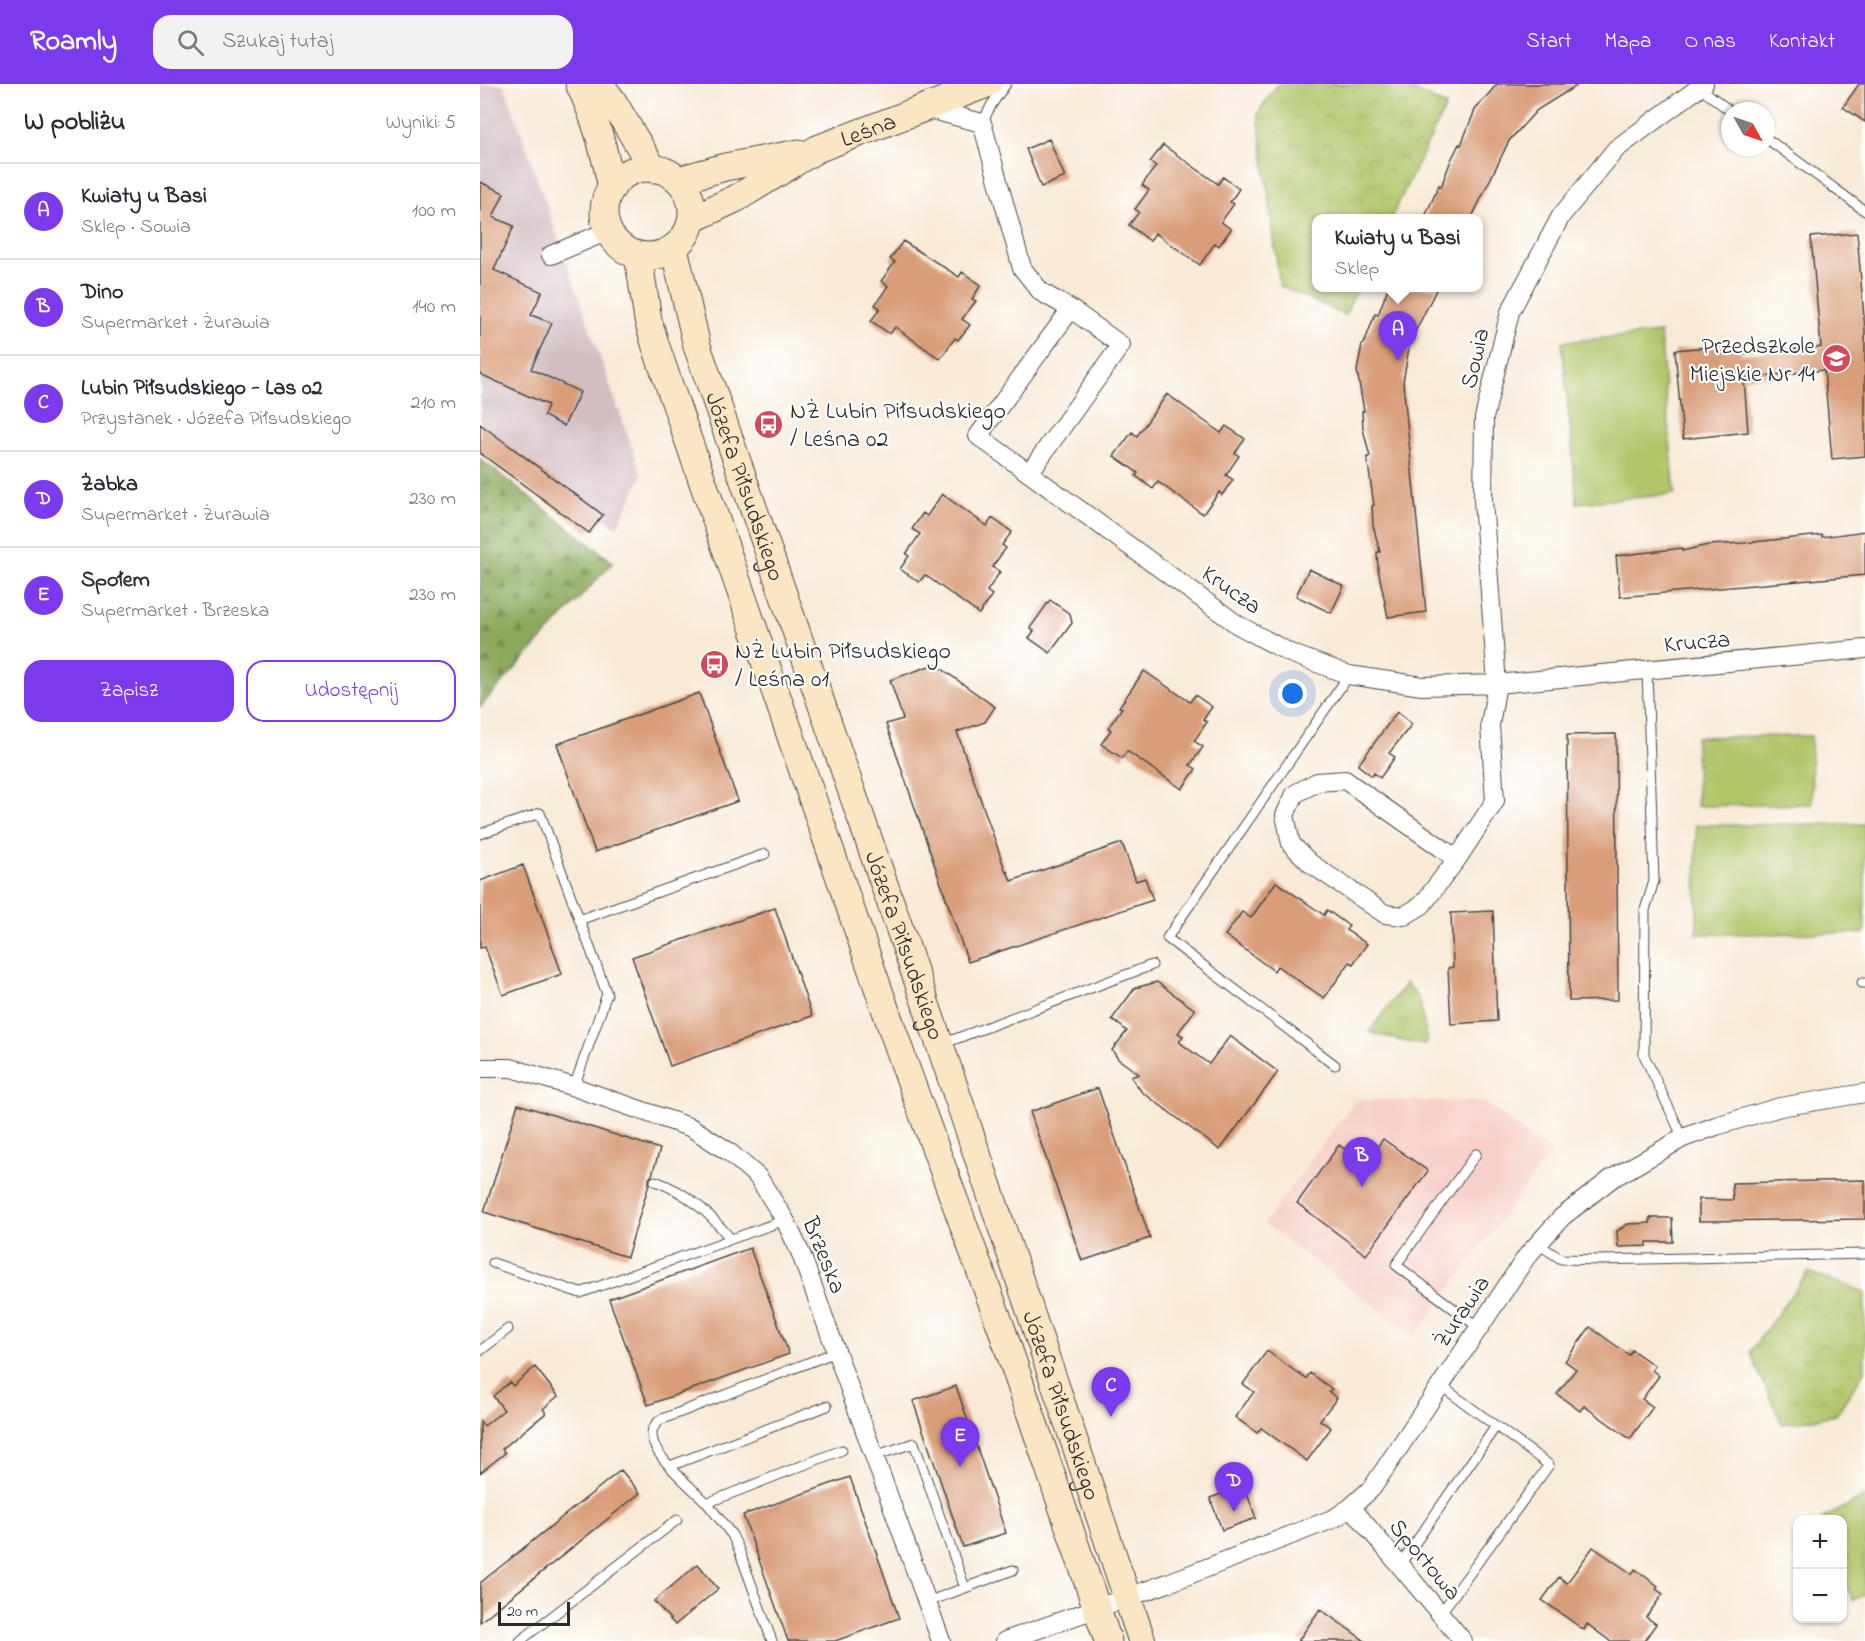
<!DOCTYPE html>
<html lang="pl">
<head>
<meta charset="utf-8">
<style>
	:root { --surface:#fff; --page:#f2f2f3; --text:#2b2b33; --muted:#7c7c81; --line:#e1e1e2; --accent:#7c3aed }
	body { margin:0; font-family:"Indie Flower",sans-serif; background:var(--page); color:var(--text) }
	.controls { position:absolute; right:18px; bottom:18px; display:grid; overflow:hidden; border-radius:12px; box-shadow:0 2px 4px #0004 }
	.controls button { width:54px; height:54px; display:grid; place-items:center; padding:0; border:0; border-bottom:2px solid var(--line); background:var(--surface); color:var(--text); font:30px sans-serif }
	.compass { position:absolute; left:1241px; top:18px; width:54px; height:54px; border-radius:50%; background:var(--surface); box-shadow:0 2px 4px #0004; rotate:130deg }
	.scale { position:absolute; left:18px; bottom:15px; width:72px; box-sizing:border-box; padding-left:6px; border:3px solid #2b2b2b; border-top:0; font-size:16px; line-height:21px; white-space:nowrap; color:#2b2b2b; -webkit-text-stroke:4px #fff; paint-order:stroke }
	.you { position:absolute; left:813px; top:610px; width:21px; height:21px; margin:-15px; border:4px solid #fff; border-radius:50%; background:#1a73e8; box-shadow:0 0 0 9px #1a73e833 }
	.badge { display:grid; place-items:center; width:39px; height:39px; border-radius:50%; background:var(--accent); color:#fff; font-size:20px; font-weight:700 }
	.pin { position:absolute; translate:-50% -50px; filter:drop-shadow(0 2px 3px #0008) }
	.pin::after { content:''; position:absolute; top:32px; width:21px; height:18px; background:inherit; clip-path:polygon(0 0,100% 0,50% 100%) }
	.popup { position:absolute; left:832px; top:130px; width:171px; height:78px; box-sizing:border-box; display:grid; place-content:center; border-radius:12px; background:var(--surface); filter:drop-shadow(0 2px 4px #0005); font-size:20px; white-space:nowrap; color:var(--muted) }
	.popup b { font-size:22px; color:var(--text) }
	.popup::after { content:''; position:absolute; left:50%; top:100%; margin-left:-12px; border:12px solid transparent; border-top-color:var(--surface) }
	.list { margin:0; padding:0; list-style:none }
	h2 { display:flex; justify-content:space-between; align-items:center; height:78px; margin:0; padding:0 24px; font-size:26px }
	h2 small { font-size:20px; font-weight:400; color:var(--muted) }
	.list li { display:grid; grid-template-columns:39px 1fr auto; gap:18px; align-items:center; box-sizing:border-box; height:96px; padding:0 24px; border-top:2px solid var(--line) }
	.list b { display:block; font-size:22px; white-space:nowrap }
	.list p { margin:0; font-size:20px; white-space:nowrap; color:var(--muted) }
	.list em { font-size:20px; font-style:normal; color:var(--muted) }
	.actions { display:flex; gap:12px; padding:18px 24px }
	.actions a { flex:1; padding:14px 0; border:2px solid var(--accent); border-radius:18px; text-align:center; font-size:21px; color:var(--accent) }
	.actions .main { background:var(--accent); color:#fff }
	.icon { flex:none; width:33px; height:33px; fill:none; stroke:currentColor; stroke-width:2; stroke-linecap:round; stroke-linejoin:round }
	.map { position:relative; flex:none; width:1385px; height:1557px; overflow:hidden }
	header { display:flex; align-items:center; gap:36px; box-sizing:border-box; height:84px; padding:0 30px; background:var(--accent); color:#fff }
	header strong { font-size:28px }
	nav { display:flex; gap:33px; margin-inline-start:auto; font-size:21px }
	.search { width:420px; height:54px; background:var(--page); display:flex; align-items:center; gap:15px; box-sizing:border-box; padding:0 21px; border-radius:18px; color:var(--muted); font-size:22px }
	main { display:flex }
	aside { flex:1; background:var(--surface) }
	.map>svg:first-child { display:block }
</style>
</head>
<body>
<header>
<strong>Roamly</strong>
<div class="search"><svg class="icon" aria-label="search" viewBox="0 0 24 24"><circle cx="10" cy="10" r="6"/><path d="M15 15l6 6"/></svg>Szukaj tutaj</div>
<nav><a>Start</a><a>Mapa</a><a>O nas</a><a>Kontakt</a></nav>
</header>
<main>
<aside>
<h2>W pobliżu<small>Wyniki: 5</small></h2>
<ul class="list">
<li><span class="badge">A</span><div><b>Kwiaty u Basi</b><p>Sklep · Sowia</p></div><em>100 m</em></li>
<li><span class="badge">B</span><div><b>Dino</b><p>Supermarket · Żurawia</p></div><em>140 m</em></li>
<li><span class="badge">C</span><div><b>Lubin Piłsudskiego - Las 02</b><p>Przystanek · Józefa Piłsudskiego</p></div><em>210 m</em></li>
<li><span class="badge">D</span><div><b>Żabka</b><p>Supermarket · Żurawia</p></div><em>230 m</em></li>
<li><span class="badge">E</span><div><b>Społem</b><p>Supermarket · Brzeska</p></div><em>230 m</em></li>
</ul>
<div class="actions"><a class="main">Zapisz</a><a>Udostępnij</a></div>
</aside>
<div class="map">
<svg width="1385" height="1557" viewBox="0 0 1385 1557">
	<defs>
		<pattern id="forest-firs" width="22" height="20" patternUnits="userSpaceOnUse" patternTransform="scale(1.5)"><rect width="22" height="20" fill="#8caa5d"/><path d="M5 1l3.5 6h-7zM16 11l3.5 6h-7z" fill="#738b4d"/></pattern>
		<pattern id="park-crowns" width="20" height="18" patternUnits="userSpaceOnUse" patternTransform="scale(1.5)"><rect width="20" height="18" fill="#b0c569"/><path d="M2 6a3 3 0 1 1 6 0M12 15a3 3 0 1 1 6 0" fill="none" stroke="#98a95b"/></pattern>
	</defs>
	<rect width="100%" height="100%" fill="#fff"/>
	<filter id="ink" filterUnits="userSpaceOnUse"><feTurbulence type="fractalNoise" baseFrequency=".0167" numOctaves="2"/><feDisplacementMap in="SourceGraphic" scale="12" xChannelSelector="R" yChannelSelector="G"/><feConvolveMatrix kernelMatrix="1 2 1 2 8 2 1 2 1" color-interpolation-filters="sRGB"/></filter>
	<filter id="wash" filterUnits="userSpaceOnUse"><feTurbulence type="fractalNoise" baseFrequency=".008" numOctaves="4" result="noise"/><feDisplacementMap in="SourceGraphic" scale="24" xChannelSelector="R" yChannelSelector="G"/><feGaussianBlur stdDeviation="1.35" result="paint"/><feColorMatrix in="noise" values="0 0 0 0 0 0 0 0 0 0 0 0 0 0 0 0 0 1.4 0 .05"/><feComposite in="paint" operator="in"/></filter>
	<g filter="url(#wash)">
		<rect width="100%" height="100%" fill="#f8ead7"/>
		<path fill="#f7d0c9" d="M 876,1015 L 1004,1018 L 1071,1068 L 935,1252 L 784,1140 Z"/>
		<path fill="#d2bec1" d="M 0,0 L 24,0 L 162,392 L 137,444 L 0,341 Z"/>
		<path fill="#b0c569" stroke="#6e784a" stroke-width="1.5" d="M 1180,249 L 1195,410 L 1097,419 L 1082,258 Z
			M 1331,652 L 1332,720 L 1217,722 L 1216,653 Z
			M 1385,740 L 1385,849 L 1217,850 L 1216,741 Z
			M 1385,1413 L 1385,1511 L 1373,1516 L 1363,1495 L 1362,1436 L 1341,1435 Z"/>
		<path fill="url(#forest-firs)" stroke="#5c6a44" stroke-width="1.5" d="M 0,375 L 133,478 L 0,623 Z"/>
		<path fill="url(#park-crowns)" stroke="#6e784a" stroke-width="1.5" d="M 798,0 L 923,0 L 966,22 L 911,134 L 837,134 L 837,204 L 878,204 L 865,231 L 800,202 L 778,29 Z
			M 926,899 L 940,917 L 947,957 L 944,961 L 918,956 L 889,948 Z
			M 1328,1188 L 1385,1208 L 1385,1286 L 1356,1331 L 1302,1340 L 1270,1268 Z"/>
		<g id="blocks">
			<path fill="#d99d79" d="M 1017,0 L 1099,0 L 1057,26 L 1029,57 L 991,135 L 944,135 L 959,101 L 961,103 L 971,76 L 979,60 L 981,61 L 995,26 Z
				M 1379,0 L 1385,0 L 1385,38 L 1363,23 Z
				M 569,55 L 585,93 L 561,103 L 546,65 Z
				M 683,61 L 738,100 L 743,93 L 759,105 L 750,118 L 754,120 L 741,138 L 751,145 L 739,162 L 735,159 L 720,181 L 675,149 L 670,157 L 649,141 L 659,128 L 655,125 L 669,106 L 662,101 L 676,82 L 670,78 Z
				M 0,98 L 24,109 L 13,133 L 34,142 L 14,186 L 62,208 L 51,231 L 72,239 L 51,285 L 100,308 L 84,342 L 64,332 L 68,321 L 0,290 Z
				M 1377,149 L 1385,246 L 1385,372 L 1352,375 L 1344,286 L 1264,294 L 1268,348 L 1203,355 L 1195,266 L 1261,260 L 1261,270 L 1341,263 L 1331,153 Z
				M 423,157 L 479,193 L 482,188 L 501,201 L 492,215 L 496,217 L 482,235 L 490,241 L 478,256 L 475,254 L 460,275 L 415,243 L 410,250 L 391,237 L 400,224 L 395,221 L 408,202 L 401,197 L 415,178 L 410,175 Z
				M 908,204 L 957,204 L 930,258 L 923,298 L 946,528 L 908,533 L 898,485 L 897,468 L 900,468 L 893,441 L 892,422 L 894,421 L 887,373 L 890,373 L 883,345 L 882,327 L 884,327 L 877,287 L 882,260 L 884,260 L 895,230 L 898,231 Z
				M 687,310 L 741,349 L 746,342 L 765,355 L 755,369 L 759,372 L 746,391 L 753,396 L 742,411 L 739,408 L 723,430 L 678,398 L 673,405 L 656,392 L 658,389 L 634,372 L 652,348 L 657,352 Z
				M 0,340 L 123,431 L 109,449 L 0,369 Z
				M 462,410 L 507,442 L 512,434 L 532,448 L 522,461 L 526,464 L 512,483 L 520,488 L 507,507 L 512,511 L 499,530 L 445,491 L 439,498 L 420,485 L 429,472 L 426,470 L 440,450 L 432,445 L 443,429 L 447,432 Z
				M 1385,447 L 1385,491 L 1140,513 L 1136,472 L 1202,464 L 1202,467 L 1228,461 L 1264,459 L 1342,451 L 1342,453 Z
				M 829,485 L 864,502 L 851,529 L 816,512 Z
				M 570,516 L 590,530 L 592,539 L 570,569 L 549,554 L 554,547 L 550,544 Z
				M 455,580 L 515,623 L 505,638 L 477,648 L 526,788 L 527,787 L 531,797 L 642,759 L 656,797 L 665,794 L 673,816 L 488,878 L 406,640 L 423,635 L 410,596 Z
				M 664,587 L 710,618 L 715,611 L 732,623 L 723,636 L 727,638 L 714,657 L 723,663 L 710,681 L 716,685 L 702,705 L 647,667 L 642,674 L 621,660 L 631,646 L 628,644 L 642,624 L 639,623 Z
				M 219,609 L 258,717 L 115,768 L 77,660 Z
				M 917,628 L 932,640 L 909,669 L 915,673 L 900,694 L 894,689 L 892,692 L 878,681 Z
				M 1136,650 L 1138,916 L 1089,917 L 1087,651 Z
				M 43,781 L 82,890 L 23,911 L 5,863 L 0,864 L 0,797 Z
				M 796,798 L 844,831 L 847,826 L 869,842 L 866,846 L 887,860 L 873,880 L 870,878 L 844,914 L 797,882 L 794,887 L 745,851 L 762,828 L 771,834 Z
				M 295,824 L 332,932 L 190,982 L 152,873 Z
				M 1013,827 L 1017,937 L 971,940 L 968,884 L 973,883 L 971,829 Z
				M 677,898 L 715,926 L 698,949 L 703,952 L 699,958 L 729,980 L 750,952 L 798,988 L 740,1066 L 661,1007 L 651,993 L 659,990 L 638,975 L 632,966 L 647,947 L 632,935 L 655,904 Z
				M 618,1004 L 670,1154 L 602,1177 L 550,1028 Z
				M 38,1020 L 180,1065 L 172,1091 L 169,1095 L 169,1100 L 147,1173 L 4,1128 Z
				M 903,1055 L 948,1087 L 886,1171 L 817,1119 L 859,1061 L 885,1080 Z
				M 1385,1096 L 1385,1135 L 1219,1137 L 1219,1115 L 1253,1116 L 1252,1099 Z
				M 1170,1134 L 1192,1134 L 1193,1158 L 1167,1158 L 1167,1162 L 1138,1163 L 1137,1147 L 1148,1140 L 1170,1139 Z
				M 270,1164 L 309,1270 L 168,1321 L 129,1215 Z
				M 1110,1243 L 1149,1271 L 1152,1266 L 1175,1282 L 1172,1286 L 1179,1292 L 1162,1315 L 1173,1323 L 1150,1355 L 1104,1322 L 1100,1327 L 1077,1310 L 1096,1285 L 1085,1277 Z
				M 787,1267 L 826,1295 L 830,1289 L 852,1305 L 849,1308 L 857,1314 L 840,1336 L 851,1344 L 827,1377 L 781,1344 L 777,1349 L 755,1333 L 774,1308 L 763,1300 Z
				M 55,1283 L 78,1312 L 63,1325 L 66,1329 L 22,1365 L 25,1369 L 0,1389 L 0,1337 L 4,1342 L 24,1326 L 13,1312 L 30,1298 L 33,1302 Z
				M 476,1302 L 526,1449 L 483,1463 L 433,1317 Z
				M 141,1386 L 160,1409 L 0,1538 L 0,1499 Z
				M 370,1393 L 419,1534 L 355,1557 L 308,1557 L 263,1431 Z
				M 749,1407 L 751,1413 L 766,1407 L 776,1434 L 742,1446 L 730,1414 Z
				M 1113,1463 L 1152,1490 L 1155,1485 L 1178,1502 L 1176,1505 L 1183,1510 L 1166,1533 L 1176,1540 L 1164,1557 L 1130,1557 L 1107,1540 L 1104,1546 L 1062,1516 L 1079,1493 L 1087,1499 Z
				M 218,1480 L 238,1505 L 195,1541 L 174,1517 Z
				M 840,1525 L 885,1557 L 818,1557 Z"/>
		</g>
	</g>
	<g filter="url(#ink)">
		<use href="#blocks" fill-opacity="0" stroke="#4a4845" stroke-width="1.5"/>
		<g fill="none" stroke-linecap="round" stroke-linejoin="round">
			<defs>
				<path id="lane" d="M 1219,3 L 1250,27
					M 502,39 L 512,20 L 526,0
					M 1286,54 L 1385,127
					M 1167,586 L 1174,797 L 1165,826 L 1164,971 L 1203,1054
					M 0,750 L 60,729 L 127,910 L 94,1003
					M 99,836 L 285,770
					M 1382,899 L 1385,899
					M 462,960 L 672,881
					M 855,981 L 687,854 L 869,591
					M 996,1070 L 916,1181 L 998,1243
					M 175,1097 C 207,1108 229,1129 250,1154
					M 1058,1160 L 1081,1175 L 1121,1176 L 1385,1170
					M 13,1179 L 100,1209 L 305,1136
					M 0,1267 L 28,1245
					M 960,1301 L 1069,1381 L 960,1530
					M 394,1372 L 434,1359 L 485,1504
					M 190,1382 L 347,1322
					M 227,1419 C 213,1404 173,1373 172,1352 C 171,1345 175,1341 180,1336 L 356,1268
					M 920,1481 L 1016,1342
					M 447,1518 L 533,1486
					M 40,1557 L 197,1436
					M 292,1557 L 259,1466 L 252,1451 L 227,1419 L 362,1366"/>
				<path id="street" d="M 445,24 L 502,39 L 542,184 L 561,208 L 591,225
					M 71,171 L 128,147
					M 549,389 L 641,261 L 591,225 L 498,352 L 758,541 L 810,569 L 869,591 L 942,602 L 1017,600 L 1385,565
					M 977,775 L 942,821 L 924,832 L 905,830 L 830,779 L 811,760 L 805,731 L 815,710 L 837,698 L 865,696 L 977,775 L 1015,717 L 1010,641 L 1017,600 L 1003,417 L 1004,334 L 1030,228 L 1081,132 L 1136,65 L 1224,0
					M 0,984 L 31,984 L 94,1003 L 212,1044 L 249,1068 L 278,1093 L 305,1136 L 321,1170 L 461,1557
					M 871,1423 L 983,1557
					M 525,1557 L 688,1499 L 855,1434 L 871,1423 L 892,1404 L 1047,1172 L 1082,1133 L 1131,1095 L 1203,1054 L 1236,1042 L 1300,1023 L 1385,1009"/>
				<g id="secondary">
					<path d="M 99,0 C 116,33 124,67 132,104"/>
					<path d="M 120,0 L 132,16 L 173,85"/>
					<circle cx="168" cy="128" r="44"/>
					<path d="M 199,96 L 245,83 L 319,69"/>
					<path id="s1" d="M 212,135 L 257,114 L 337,65 L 507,0"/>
					<path id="s2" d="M 194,164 L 217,262 L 460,961 L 662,1557"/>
					<path d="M 158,171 L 168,236 L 176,263 L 424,979 L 521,1243 L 628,1557"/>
				</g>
			</defs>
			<use href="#lane" stroke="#4a4845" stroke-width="11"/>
			<use href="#street" stroke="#4a4845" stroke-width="20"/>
			<use href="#secondary" stroke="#4a4845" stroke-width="29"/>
			<use href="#lane" stroke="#fff" stroke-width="9"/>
			<use href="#street" stroke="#fff" stroke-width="18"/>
			<use href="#secondary" stroke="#fbe6c4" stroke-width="27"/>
		</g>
	</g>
	<defs>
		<symbol id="school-disc" viewBox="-11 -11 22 22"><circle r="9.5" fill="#d1495b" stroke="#fff"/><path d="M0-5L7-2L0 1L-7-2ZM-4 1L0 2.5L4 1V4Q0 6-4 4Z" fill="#fff"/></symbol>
		<symbol id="bus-disc" viewBox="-11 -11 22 22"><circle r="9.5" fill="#d1495b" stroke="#fff"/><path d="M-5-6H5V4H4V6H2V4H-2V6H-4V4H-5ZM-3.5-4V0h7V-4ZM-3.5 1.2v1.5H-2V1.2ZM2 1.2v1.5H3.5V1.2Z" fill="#fff"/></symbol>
	</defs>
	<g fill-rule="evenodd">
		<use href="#school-disc" x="1340" y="258" width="33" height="33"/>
		<use href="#bus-disc" x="272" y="324" width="33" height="33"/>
		<use href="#bus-disc" x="218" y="564" width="33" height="33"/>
	</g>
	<g text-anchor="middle" stroke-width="4.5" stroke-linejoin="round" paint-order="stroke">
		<g font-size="24" fill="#2b2b2b" stroke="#fff">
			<text dy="8" stroke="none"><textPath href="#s1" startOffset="198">Leśna</textPath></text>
			<text transform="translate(994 274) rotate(-77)" y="8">Sowia</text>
			<text dy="8" stroke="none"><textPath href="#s2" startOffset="249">Józefa Piłsudskiego</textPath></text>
			<text transform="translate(752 505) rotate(35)" y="8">Krucza</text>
			<text transform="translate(1217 557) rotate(-5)" y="8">Krucza</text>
			<text dy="8" stroke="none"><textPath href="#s2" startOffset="735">Józefa Piłsudskiego</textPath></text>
			<text transform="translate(345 1171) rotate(68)" y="8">Brzeska</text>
			<text transform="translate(981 1227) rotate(-56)" y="8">Żurawia</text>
			<text dy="8" stroke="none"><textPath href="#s2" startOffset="1221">Józefa Piłsudskiego</textPath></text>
			<text transform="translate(946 1475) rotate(50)" y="8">Sportowa</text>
		</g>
		<g font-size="24" fill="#2b2b2b" stroke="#fff" text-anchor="start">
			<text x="1335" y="269" text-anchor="end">Przedszkole<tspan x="1335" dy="28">Miejskie Nr 14</tspan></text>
			<text x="310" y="334">NŻ Lubin Piłsudskiego<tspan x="310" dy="28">/ Leśna 02</tspan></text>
			<text x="255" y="574">NŻ Lubin Piłsudskiego<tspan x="255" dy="28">/ Leśna 01</tspan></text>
		</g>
	</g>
</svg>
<div class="controls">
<button>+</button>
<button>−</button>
</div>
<svg class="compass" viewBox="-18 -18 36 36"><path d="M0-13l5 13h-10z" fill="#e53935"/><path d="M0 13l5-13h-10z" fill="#7c7c81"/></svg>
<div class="scale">20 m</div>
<div class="you"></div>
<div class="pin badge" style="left:918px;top:277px">A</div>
<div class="popup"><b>Kwiaty u Basi</b>Sklep</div>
<div class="pin badge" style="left:882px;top:1103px">B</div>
<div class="pin badge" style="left:631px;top:1333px">C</div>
<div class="pin badge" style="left:754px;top:1428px">D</div>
<div class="pin badge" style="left:480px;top:1383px">E</div>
</div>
</main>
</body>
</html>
